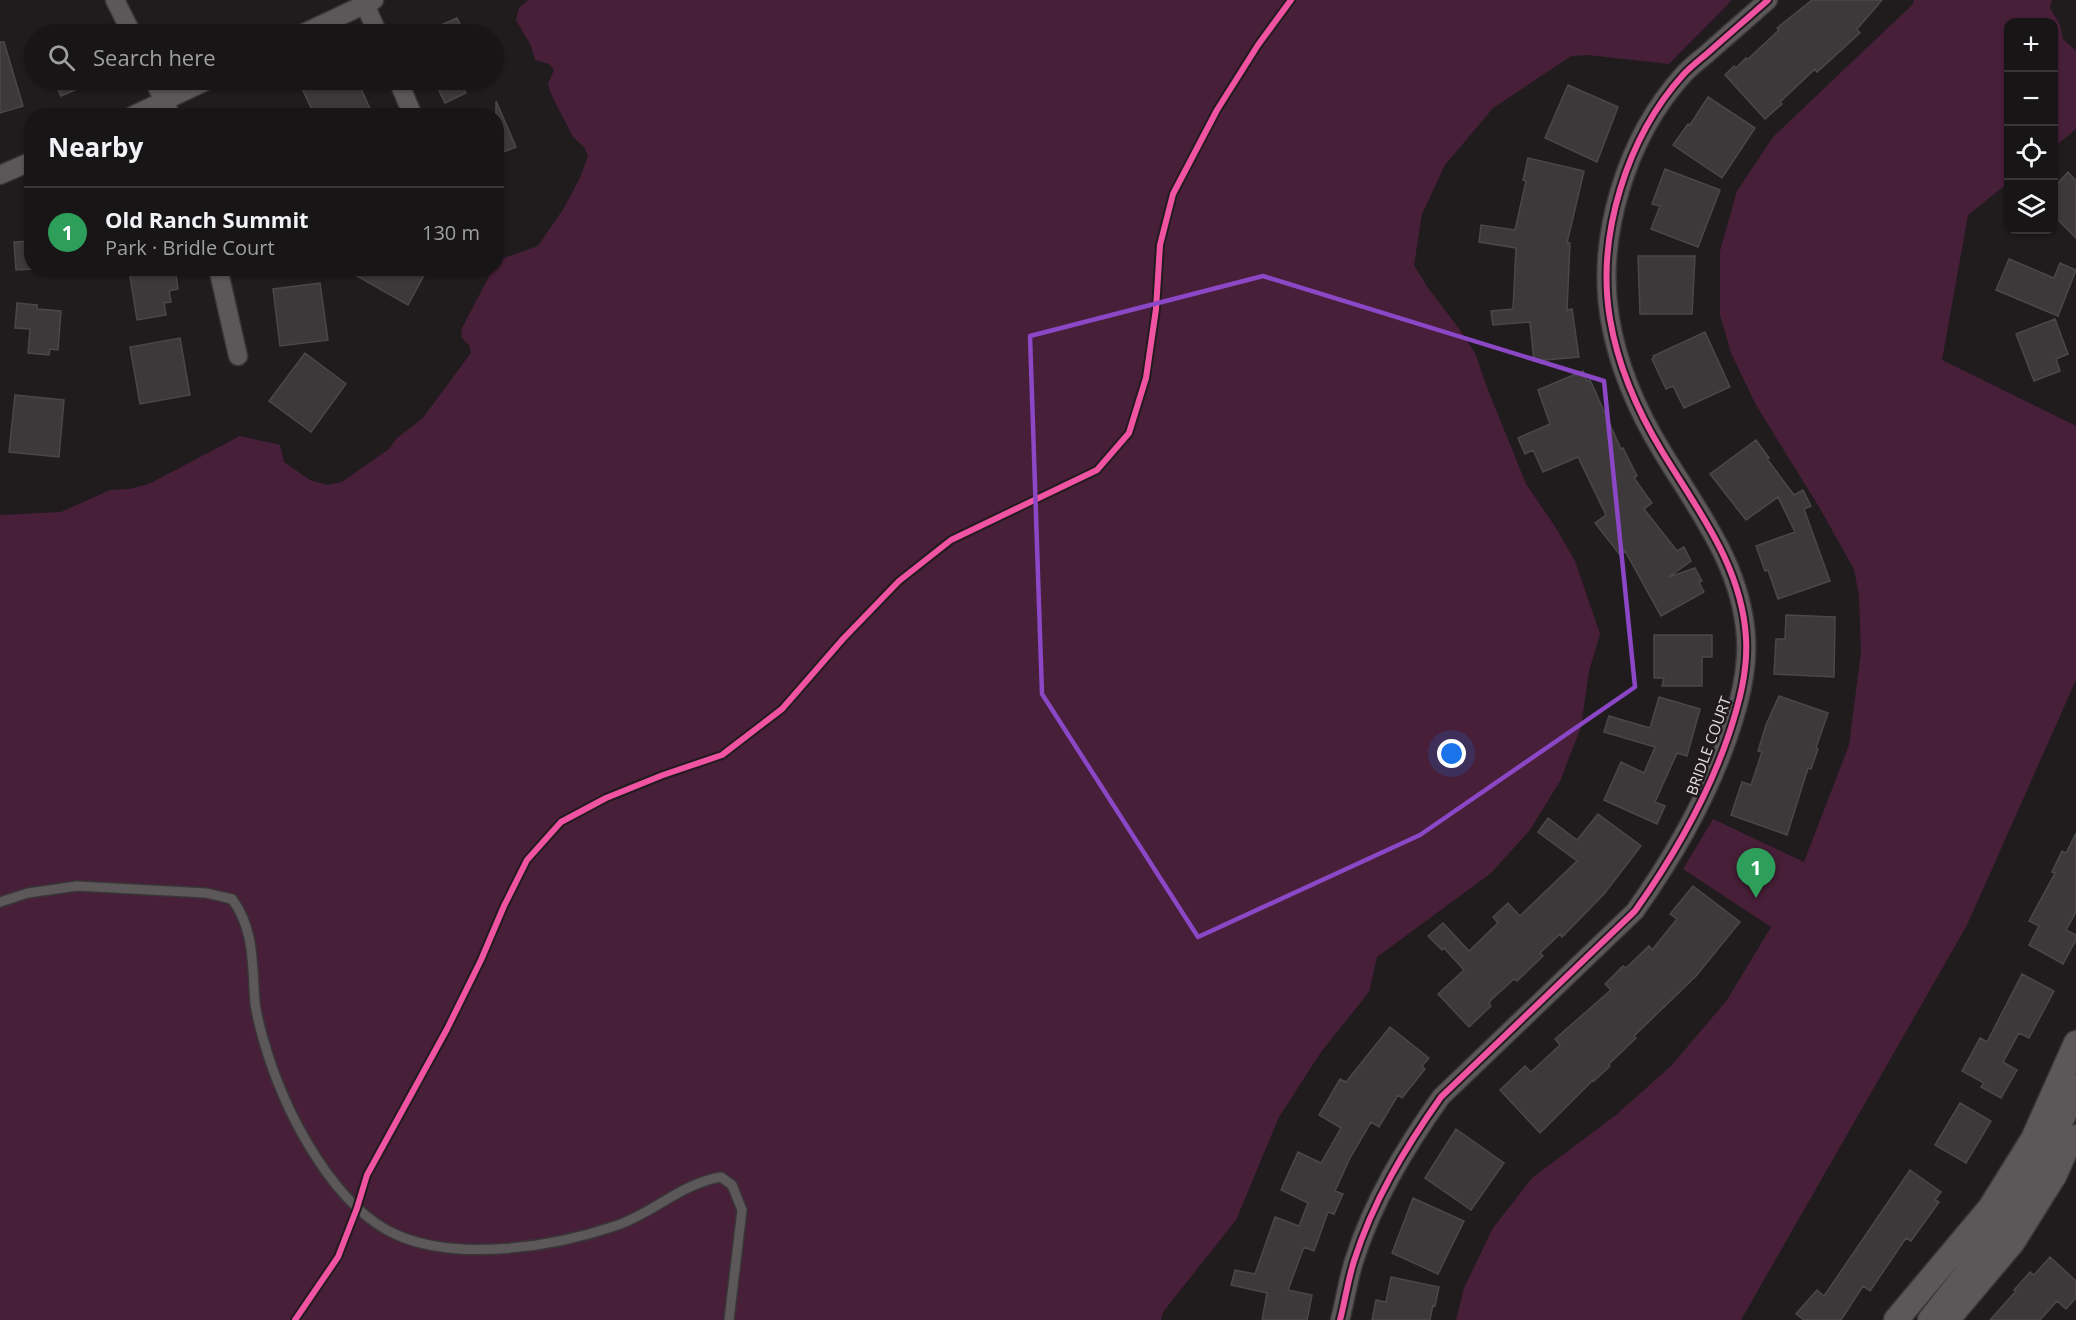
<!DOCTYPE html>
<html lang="en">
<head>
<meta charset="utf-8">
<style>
	:root { --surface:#181516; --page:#211e1f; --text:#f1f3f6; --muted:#9f9fa1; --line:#363435; --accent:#0f766e }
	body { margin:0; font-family:"Open Sans",sans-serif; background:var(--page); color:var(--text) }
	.controls { position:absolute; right:18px; top:18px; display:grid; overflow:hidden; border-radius:12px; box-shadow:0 2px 4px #0004 }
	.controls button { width:54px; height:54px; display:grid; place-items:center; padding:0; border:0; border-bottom:2px solid var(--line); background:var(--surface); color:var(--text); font:30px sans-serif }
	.you { position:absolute; left:1452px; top:754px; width:21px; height:21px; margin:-15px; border:4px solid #fff; border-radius:50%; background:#1a73e8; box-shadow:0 0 0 9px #1a73e833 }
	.badge { display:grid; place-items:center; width:39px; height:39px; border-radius:50%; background:var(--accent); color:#fff; font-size:20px; font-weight:700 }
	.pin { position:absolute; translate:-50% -50px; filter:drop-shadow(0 2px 3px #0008) }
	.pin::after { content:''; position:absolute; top:32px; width:21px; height:18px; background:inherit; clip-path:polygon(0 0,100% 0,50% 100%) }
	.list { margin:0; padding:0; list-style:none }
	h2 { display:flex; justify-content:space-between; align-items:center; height:78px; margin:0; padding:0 24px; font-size:26px }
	h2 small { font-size:20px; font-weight:400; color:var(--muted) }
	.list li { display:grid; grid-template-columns:39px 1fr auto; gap:18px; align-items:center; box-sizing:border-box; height:90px; padding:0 24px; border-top:2px solid var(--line) }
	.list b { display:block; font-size:22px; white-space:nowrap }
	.list p { margin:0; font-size:20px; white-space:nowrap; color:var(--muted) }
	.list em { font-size:20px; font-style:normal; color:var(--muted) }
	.icon { flex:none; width:33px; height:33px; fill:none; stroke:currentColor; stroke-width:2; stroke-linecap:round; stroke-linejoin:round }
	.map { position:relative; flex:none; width:2076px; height:1320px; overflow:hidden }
	.search { position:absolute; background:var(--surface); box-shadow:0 2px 4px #0004; left:24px; top:24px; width:480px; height:66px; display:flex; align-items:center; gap:15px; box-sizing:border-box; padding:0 21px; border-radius:33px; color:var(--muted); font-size:22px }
	.panel { position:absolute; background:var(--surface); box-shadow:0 2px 4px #0004; left:24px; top:108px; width:480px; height:168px; border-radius:24px }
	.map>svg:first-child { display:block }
</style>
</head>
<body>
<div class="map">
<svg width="2076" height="1320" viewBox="0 0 2076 1320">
	<rect width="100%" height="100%" fill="#201c1e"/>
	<path fill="#481f38" d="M 528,0 L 1732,0 L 1669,64 L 1588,55 L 1571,56 L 1493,108 L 1445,165 L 1422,214 L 1414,265 L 1428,288 L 1460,330 L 1475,353 L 1488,390 L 1526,484 L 1556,528 L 1575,561 L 1600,634 L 1589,671 L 1581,727 L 1560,781 L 1530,830 L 1491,873 L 1377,957 L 1369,992 L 1321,1052 L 1279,1117 L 1236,1220 L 1163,1312 L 1161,1320 L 0,1320 L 0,515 L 61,512 L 110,490 L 129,489 L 149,484 L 240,436 L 280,445 L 284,462 L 310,480 L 327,485 L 342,482 L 389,449 L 397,438 L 422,419 L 471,353 L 469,345 L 461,337 L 462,328 L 493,269 L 496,268 L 499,260 L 538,246 L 564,208 L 580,178 L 588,156 L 584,147 L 573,137 L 550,92 L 548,84 L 554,70 L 549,64 L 535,60 L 531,46 L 516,20 L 519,8 Z
		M 1914,0 L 2052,0 L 2050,8 L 2060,25 L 2063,39 L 2076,51 L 2076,129 L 2054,147 L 2054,22 L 2008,22 L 2008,183 L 1968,215 L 1942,360 L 2076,426 L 2076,680 L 1967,925 L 1741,1320 L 1456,1320 L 1464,1288 L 1493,1228 L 1532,1178 L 1616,1115 L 1672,1065 L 1727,1000 L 1771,927 L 1683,869 L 1713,819 L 1804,862 L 1849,745 L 1861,652 L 1859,596 L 1854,569 L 1819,507 L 1756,405 L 1731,353 L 1720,315 L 1720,251 L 1737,191 L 1773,137 L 1912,5 Z"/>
	<path fill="#3d393b" stroke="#4a4749" stroke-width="1.5" d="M 1812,0 L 1882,0 L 1857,29 L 1860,33 L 1817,72 L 1815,69 L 1780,102 L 1782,104 L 1765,119 L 1725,75 L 1734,66 L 1736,68 L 1746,58 L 1748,59 L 1779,30 L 1777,28 Z
		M 457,18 L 465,34 L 421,34 Z
		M 0,42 L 4,42 L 23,106 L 0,113 Z
		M 53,80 L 98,80 L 61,96 Z
		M 298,80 L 357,80 L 371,111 L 360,116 L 315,116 Z
		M 434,80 L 459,80 L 466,93 L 445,103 Z
		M 1568,85 L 1618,107 L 1597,162 L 1545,138 Z
		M 1708,97 L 1755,128 L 1722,178 L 1673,145 L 1688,124 L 1690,125 Z
		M 496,101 L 516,147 L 496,155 Z
		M 1528,158 L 1584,171 L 1567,243 L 1570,243 L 1567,310 L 1572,309 L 1579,357 L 1534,361 L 1530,322 L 1493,325 L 1491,311 L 1513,309 L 1516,248 L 1479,242 L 1481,225 L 1515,230 L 1526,181 L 1523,180 Z
		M 1665,169 L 1720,190 L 1698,247 L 1651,229 L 1660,206 L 1652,204 Z
		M 2068,172 L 2076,181 L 2076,238 L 2054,216 L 2054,187 Z
		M 32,241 L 32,269 L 16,270 L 14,242 Z
		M 1638,256 L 1695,256 L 1692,314 L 1640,314 Z
		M 2009,259 L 2054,278 L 2060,263 L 2076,270 L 2058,316 L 1996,290 Z
		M 156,268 L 175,268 L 178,289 L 169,291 L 171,302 L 164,303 L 166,315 L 137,320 L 130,276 L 157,272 Z
		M 343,268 L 428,268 L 408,305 Z
		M 320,283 L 328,340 L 280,346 L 273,289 Z
		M 17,303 L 37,305 L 37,309 L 61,311 L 58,350 L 50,349 L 49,355 L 28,353 L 30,329 L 15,328 Z
		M 2055,319 L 2068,354 L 2056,359 L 2060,371 L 2034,381 L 2016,334 Z
		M 1705,332 L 1730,387 L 1684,408 L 1673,386 L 1666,389 L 1652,359 L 1654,358 L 1653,356 Z
		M 180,338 L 190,395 L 140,404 L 130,347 Z
		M 305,353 L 346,384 L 311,432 L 269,401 Z
		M 1583,371 L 1587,381 L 1590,380 L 1621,449 L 1623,448 L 1637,476 L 1634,478 L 1652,503 L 1644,509 L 1677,551 L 1684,547 L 1691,561 L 1669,577 L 1695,568 L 1702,581 L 1699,582 L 1704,592 L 1661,616 L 1625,551 L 1620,555 L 1595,523 L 1606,515 L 1578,457 L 1543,472 L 1533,450 L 1525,454 L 1518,438 L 1550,424 L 1538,390 Z
		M 15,395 L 64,400 L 59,457 L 9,452 Z
		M 1756,440 L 1769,458 L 1767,459 L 1794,495 L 1803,490 L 1811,506 L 1804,509 L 1830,581 L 1778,599 L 1768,570 L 1765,571 L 1756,546 L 1795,532 L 1778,497 L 1746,520 L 1710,474 Z
		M 1786,615 L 1835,617 L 1834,677 L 1774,674 L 1776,639 L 1785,639 Z
		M 1654,635 L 1712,635 L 1712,657 L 1702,657 L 1702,686 L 1662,686 L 1664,678 L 1654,678 Z
		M 1779,696 L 1828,713 L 1816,748 L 1818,749 L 1811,769 L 1808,768 L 1787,835 L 1731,815 L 1742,782 L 1751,785 L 1762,752 L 1758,751 L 1766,725 Z
		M 1659,697 L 1700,709 L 1687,756 L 1677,753 L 1655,802 L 1665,806 L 1657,824 L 1604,800 L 1621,762 L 1644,773 L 1655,747 L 1604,732 L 1609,716 L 1650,728 Z
		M 1598,814 L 1641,846 L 1604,894 L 1562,937 L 1560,934 L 1540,953 L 1543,956 L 1517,981 L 1514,979 L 1491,1000 L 1489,1004 L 1491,1006 L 1469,1027 L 1438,994 L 1464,970 L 1444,948 L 1442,950 L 1428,936 L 1443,923 L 1469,951 L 1498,923 L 1493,917 L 1508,903 L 1520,916 L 1577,861 L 1538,832 L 1548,818 L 1577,840 Z
		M 2076,833 L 2076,912 L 2066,930 L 2076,935 L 2076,940 L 2063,964 L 2029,945 L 2039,926 L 2029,921 L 2055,873 L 2052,872 L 2062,851 L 2066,853 Z
		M 1693,886 L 1740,922 L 1696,976 L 1634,1036 L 1636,1038 L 1609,1064 L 1610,1066 L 1594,1081 L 1593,1080 L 1540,1133 L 1500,1090 L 1525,1066 L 1531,1072 L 1560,1045 L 1555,1039 L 1611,990 L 1605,984 L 1623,966 L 1626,968 L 1649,946 L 1652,950 L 1677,919 L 1670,914 Z
		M 2022,974 L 2054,991 L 2029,1038 L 2019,1033 L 2003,1062 L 2017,1070 L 2001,1098 L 1981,1087 L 1984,1083 L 1962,1071 L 1980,1038 L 1987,1042 Z
		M 1390,1027 L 1429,1058 L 1422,1066 L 1425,1069 L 1402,1098 L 1398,1095 L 1379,1127 L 1371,1122 L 1350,1158 L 1335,1191 L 1343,1194 L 1334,1214 L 1328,1212 L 1314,1251 L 1304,1247 L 1288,1290 L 1312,1295 L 1307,1320 L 1262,1320 L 1267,1293 L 1231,1285 L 1235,1270 L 1255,1274 L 1275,1217 L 1299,1226 L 1308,1203 L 1281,1190 L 1298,1152 L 1321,1163 L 1341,1128 L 1319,1115 L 1340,1079 L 1346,1082 Z
		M 1960,1103 L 1991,1121 L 1966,1163 L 1935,1145 Z
		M 1456,1129 L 1504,1163 L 1471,1210 L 1425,1178 Z
		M 1910,1170 L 1941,1192 L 1935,1200 L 1939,1202 L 1911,1241 L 1906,1238 L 1870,1291 L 1863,1286 L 1841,1320 L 1804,1320 L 1796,1314 L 1817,1290 L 1824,1296 Z
		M 1413,1198 L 1464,1221 L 1438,1274 L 1392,1253 Z
		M 2050,1257 L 2076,1281 L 2076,1298 L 2066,1309 L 2057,1301 L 2040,1320 L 1990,1320 L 2016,1291 L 2014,1290 L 2030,1272 L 2034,1275 Z
		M 1391,1277 L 1439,1287 L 1435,1306 L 1433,1305 L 1430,1320 L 1372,1320 L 1376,1300 L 1386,1302 Z"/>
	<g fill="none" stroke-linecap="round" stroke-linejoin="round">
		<defs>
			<path id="service" d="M 0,902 L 28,893 L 77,886 L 206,893 L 232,899 C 255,930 252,965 255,1003 C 257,1020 263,1039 268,1055 C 288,1117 335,1208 397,1235 C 459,1262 553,1247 615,1226 C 652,1214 682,1183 721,1177 L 732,1185 L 742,1210 L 729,1320"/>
			<path id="minor" d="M 115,0 L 132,34
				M 363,0 L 378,34
				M 302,34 L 374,0
				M 154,80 L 171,116
				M 398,80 L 413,116
				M 132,116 L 208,80
				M 0,175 L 32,161
				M 218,268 L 238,356
				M 1340,1320 C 1345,1301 1348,1280 1354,1261 C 1373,1201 1405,1148 1441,1097 L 1635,911 C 1674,856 1707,799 1729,734 C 1739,704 1748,671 1746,638 C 1742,567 1699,512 1663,453 C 1638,412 1618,367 1610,319 C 1596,236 1627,137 1683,75 C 1691,66 1701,59 1710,51 C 1729,34 1749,17 1768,0
				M 1951,1320 L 2015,1244 L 2057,1177 L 2076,1134"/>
			<path id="secondary" d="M 1896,1320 L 1990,1208 L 2033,1139 L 2076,1043
				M 1930,1320 L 2006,1223 L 2042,1164 L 2076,1087"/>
		</defs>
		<use href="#service" stroke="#393638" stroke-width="12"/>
		<use href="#minor" stroke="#393638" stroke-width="21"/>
		<use href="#secondary" stroke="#393638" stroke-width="27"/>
		<use href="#service" stroke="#5c585a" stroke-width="9"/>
		<use href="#minor" stroke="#5c585a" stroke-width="18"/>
		<use href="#secondary" stroke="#5c585a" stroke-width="24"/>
		<defs>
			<path id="cycleway" d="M 295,1320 L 338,1257 L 357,1208 L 367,1175 L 447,1029 L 481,960 L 504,906 L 527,860 L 561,822 L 606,798 L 663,775 L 722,755 L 782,709 L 843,639 L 899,581 L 951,540 L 1097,470 L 1129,433 L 1146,378 L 1156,309 L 1160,245 L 1173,194 L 1217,110 L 1258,45 L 1291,0
				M 1340,1320 C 1345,1301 1348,1280 1354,1261 C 1373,1201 1405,1148 1441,1097 L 1635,911 C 1674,856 1707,799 1729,734 C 1739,704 1748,671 1746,638 C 1742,567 1699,512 1663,453 C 1638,412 1618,367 1610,319 C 1596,236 1627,137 1683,75 C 1691,66 1701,59 1710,51 C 1729,34 1749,17 1768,0"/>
		</defs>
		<use href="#cycleway" stroke="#221a1e" stroke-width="10"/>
		<use href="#cycleway" stroke="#f153a3" stroke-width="6"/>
	</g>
	<path fill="none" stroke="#8b47c5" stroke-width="4.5" stroke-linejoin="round" d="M 1263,276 L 1604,381 L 1635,687 L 1420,835 L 1198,937 L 1042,694 L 1030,336 Z"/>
	<g text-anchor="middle" stroke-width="5" stroke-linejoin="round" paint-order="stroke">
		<g font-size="15" fill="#e7e1e4" stroke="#221a1e">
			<text transform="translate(1709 746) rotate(-70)" y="5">BRIDLE COURT</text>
		</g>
	</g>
</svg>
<div class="controls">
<button>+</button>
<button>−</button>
<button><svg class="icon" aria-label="locate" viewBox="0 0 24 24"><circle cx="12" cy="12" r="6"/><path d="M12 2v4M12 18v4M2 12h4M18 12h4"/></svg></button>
<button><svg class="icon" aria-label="layers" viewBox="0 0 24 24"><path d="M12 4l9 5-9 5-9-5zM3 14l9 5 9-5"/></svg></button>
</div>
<div class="you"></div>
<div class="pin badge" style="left:1756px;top:898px;background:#2e9e5b">1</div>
<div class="search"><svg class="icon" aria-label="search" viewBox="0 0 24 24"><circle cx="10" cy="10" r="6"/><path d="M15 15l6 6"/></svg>Search here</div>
<section class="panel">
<h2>Nearby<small></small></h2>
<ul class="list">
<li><span class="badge" style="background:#2e9e5b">1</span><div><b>Old Ranch Summit</b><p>Park · Bridle Court</p></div><em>130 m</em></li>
</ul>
</section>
</div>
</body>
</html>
